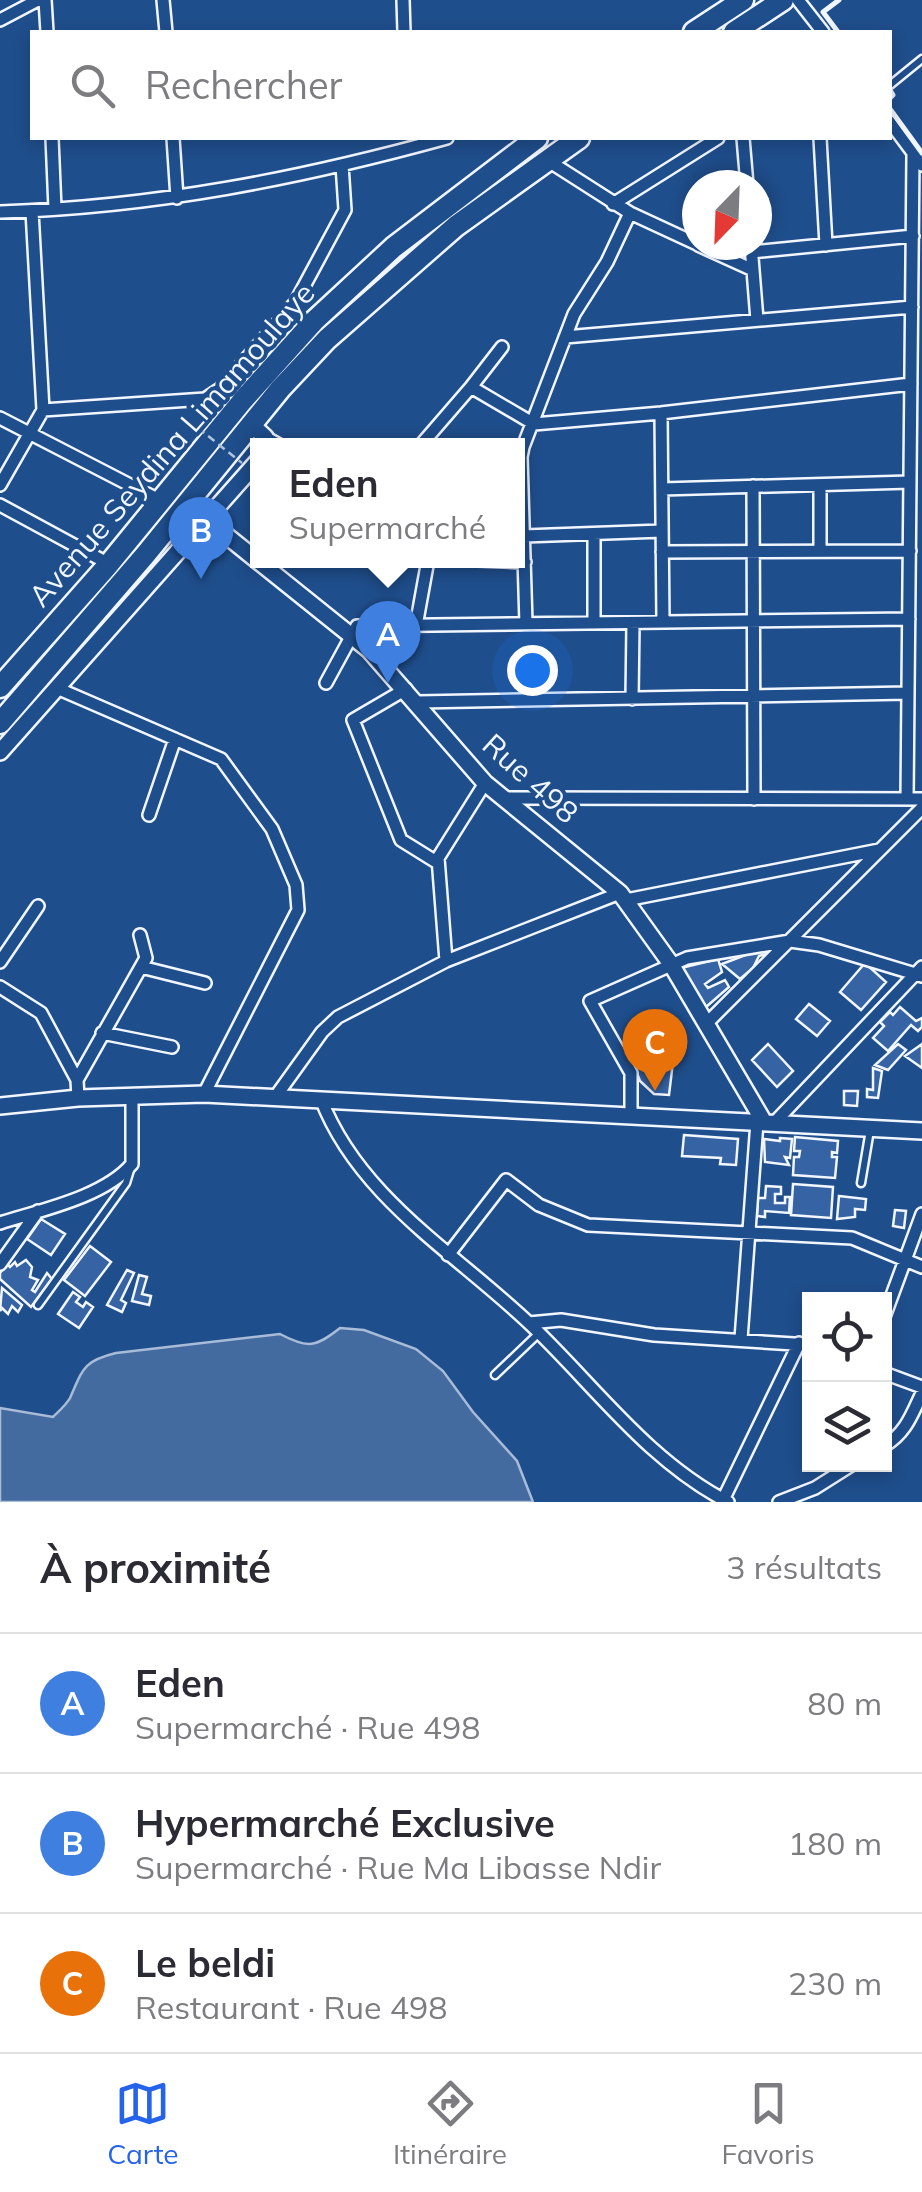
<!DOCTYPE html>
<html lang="fr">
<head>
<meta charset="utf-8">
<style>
	:root { --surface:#fff; --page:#f7f7f7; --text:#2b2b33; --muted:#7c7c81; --line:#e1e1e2; --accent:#2563eb }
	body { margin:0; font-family:Mulish,sans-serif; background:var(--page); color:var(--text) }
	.controls { position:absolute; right:30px; bottom:30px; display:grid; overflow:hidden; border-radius:0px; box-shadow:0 5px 15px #0003 }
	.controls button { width:90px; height:90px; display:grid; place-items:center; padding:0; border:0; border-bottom:2px solid var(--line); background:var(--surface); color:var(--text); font:50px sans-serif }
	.compass { position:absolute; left:682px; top:170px; width:90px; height:90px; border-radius:50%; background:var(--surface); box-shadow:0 5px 15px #0003; rotate:203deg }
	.you { position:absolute; left:532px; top:670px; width:35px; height:35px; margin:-25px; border:8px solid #fff; border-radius:50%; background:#1a73e8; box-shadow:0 0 0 15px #1a73e833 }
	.badge { display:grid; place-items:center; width:65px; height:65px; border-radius:50%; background:var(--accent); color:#fff; font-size:32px; font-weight:700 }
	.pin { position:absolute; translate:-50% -82px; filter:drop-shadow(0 2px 5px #0008) }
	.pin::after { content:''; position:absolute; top:52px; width:35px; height:30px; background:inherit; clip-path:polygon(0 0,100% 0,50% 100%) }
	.popup { position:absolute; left:250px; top:438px; width:275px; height:130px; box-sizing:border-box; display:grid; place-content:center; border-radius:0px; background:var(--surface); filter:drop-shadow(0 2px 8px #0005); font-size:32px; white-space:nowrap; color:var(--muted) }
	.popup b { font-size:38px; color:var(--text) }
	.popup::after { content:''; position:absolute; left:50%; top:100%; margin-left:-20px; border:20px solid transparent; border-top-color:var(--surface) }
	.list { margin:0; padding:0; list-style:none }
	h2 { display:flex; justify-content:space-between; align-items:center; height:130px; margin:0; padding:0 40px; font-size:42px }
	h2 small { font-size:32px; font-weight:400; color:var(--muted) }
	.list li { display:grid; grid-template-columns:65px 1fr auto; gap:30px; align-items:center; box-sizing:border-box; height:140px; padding:0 40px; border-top:2px solid var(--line) }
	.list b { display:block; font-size:38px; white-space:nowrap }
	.list p { margin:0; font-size:32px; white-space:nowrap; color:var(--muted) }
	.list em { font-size:32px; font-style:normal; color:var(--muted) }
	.icon { flex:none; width:55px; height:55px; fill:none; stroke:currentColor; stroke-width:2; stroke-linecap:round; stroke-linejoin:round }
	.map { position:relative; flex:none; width:922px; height:1502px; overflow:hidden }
	.search { position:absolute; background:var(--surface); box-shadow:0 5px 15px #0003; left:30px; right:30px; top:30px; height:110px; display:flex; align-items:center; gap:25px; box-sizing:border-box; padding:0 35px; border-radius:0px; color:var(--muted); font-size:38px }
	.sheet { height:550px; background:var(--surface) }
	nav { display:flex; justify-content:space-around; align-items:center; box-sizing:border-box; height:140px; border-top:2px solid var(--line); background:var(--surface); font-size:28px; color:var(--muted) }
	nav a { display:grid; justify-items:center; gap:5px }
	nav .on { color:var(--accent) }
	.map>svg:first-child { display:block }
</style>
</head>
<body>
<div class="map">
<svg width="922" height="1502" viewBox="0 0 922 1502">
	<rect width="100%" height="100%" fill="#1f4e8c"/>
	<path fill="#446ba0" stroke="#a8bbd7" stroke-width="2.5" d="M 340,1328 L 364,1330 L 416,1349 L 443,1371 L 473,1412 L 517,1461 L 533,1502 L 0,1502 L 0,1408 L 53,1417 C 58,1412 67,1404 70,1398 C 83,1369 83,1361 116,1353 L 280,1334 C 308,1349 316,1347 340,1328 Z"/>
	<path fill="#3563a3" stroke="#f2f6ff" stroke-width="2.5" d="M 764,948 L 766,954 L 759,956 L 753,968 L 740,979 L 722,964 Z
		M 718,959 L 722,972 L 705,984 L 708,988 L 725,980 L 729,987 L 706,1007 L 681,968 Z
		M 865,963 L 886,982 L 861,1010 L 840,992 Z
		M 809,1004 L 830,1021 L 817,1036 L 796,1019 Z
		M 900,1007 L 916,1021 L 922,1018 L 922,1027 L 918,1031 L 911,1025 L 888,1051 L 873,1038 L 884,1026 L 880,1022 L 890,1012 L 893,1015 Z
		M 654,1032 L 673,1062 L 669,1095 L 654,1094 L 640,1081 L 626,1044 Z
		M 768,1044 L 793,1071 L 777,1087 L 752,1060 Z
		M 898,1044 L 906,1050 L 888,1070 L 875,1065 Z
		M 922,1044 L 922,1068 L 905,1056 Z
		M 873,1068 L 882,1071 L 878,1098 L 867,1097 L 867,1089 L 873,1090 Z
		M 844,1091 L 858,1091 L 857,1106 L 844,1105 Z
		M 684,1135 L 738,1139 L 736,1165 L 720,1164 L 721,1158 L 682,1156 Z
		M 795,1137 L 838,1141 L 837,1153 L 832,1152 L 832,1157 L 837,1157 L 835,1178 L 793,1175 L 794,1157 L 799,1157 L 800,1151 L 794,1151 Z
		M 780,1138 L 792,1139 L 790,1158 L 785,1157 L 789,1165 L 765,1162 L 764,1139 L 780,1141 Z
		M 793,1184 L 833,1187 L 831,1218 L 791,1215 Z
		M 766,1186 L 781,1187 L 781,1194 L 775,1194 L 775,1203 L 785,1203 L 785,1197 L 790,1197 L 789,1213 L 765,1211 L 765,1217 L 757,1216 L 758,1198 L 765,1198 Z
		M 839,1196 L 866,1199 L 865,1210 L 855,1209 L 855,1217 L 837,1219 Z
		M 895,1210 L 906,1211 L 904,1228 L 893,1226 Z
		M 41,1219 L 65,1234 L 51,1255 L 27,1239 Z
		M 90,1246 L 111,1262 L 85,1296 L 64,1280 Z
		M 26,1260 L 32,1267 L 30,1277 L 38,1280 L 32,1290 L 35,1292 L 47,1273 L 52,1279 L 31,1307 L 0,1279 L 0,1273 L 7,1264 L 10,1267 L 15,1262 L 17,1266 Z
		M 127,1270 L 134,1273 L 121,1300 L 126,1303 L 122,1312 L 107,1305 Z
		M 139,1275 L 147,1277 L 142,1294 L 151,1296 L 149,1305 L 132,1301 Z
		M 2,1288 L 22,1305 L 18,1312 L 12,1306 L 8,1314 L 2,1308 L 0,1311 Z
		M 73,1292 L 80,1297 L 76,1302 L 83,1307 L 86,1302 L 93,1307 L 79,1328 L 58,1314 Z"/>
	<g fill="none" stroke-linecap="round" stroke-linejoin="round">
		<defs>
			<path id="lane" d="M 890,85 L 922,59
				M 861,1183 L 870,1130
				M 38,1305 L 126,1183 L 130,1170
				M 495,1375 L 539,1333"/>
			<path id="street" d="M 45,0 L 47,32
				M 163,0 L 166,32
				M 403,0 L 404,32
				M 798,0 L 823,32
				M 0,20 L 38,0
				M 890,122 L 922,165
				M 52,138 L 55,209
				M 173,138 L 177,198
				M 743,138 L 747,185
				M 820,138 L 826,245
				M 547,160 L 630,213 L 697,244
				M 613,204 L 718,138
				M 0,212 C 155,207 298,179 447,138
				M 698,245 L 753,270
				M 751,245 L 757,320
				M 752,252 L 913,236
				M 565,337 L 912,307
				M 471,387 L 502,347
				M 43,410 L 205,399 L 220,389 L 295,303 L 345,210 L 342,165
				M 661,413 L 663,622
				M 0,418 L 159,500
				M 265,437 L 281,446
				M 420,446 L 471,387 L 534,424 L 661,413 L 911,384
				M 0,485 L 43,410 L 32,211
				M 753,486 L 754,799
				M 662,489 L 910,482
				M 0,505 L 109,564
				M 594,534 L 594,623
				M 524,536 L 662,531
				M 820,551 L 820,485
				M 662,552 L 910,551
				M 478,560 L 525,562
				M 526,624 L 521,457 L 523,447 L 574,314 L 607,262 L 630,213
				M 416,626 L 428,560
				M 326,683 L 357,626 L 909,619
				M 59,689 L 221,759 L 272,829 L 296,885 L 298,910 L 204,1094
				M 406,689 L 353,720 L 401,840 L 438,863
				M 632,699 L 633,623
				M 418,702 L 908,693
				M 503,798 L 922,799
				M 907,799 L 913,155
				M 149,815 L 175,739
				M 626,900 L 879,850
				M 446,961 L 438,858 L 485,783
				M 0,962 L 38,906
				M 141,967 L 205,983
				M 0,987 L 41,1013 L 77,1080
				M 706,1024 L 922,808
				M 102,1033 L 172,1047
				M 276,1096 L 322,1032 L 338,1017 L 446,961 L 620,893
				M 78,1098 L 77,1080 L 146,958 L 140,935
				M 321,1099 C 359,1198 457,1254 531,1325 C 594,1385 648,1461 728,1502
				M 631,1114 L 631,1073 L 590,1001 L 687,958 L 790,941 L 819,945 L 922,976
				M 774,1123 L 922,967
				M 0,1223 C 41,1210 104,1197 132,1164 L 132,1096
				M 448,1255 L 506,1180 L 539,1205 L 588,1225 L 852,1238 L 922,1267
				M 0,1264 L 38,1211
				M 884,1317 L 922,1214
				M 529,1323 L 561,1320 L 654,1335 L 810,1345
				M 741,1339 L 757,1122
				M 884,1373 L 922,1387
				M 884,1446 C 906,1433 912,1414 922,1393
				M 723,1500 L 799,1343
				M 779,1502 L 815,1488 L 853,1464"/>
			<path id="secondary" d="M 252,425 L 265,437 L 264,446
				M 207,520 L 369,650 L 485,783 L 620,893 L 671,964 L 764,1122
				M 0,752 L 258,461
				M 0,1106 L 78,1098 L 204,1094 L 922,1131"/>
			<path id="highway" d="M 694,32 L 743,0
				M 734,32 L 783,0
				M 0,687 L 109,564 L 243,400 L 314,321 L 394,247 L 537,138
				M 0,723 L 146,554 L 280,389 L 327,339 L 456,226 L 579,138"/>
		</defs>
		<use href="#lane" stroke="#f2f6ff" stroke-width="11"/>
		<use href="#street" stroke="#f2f6ff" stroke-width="16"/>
		<use href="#secondary" stroke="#f2f6ff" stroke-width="20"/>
		<use href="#highway" stroke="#f2f6ff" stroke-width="25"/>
		<use href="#lane" stroke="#1f4e8c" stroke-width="6"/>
		<use href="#street" stroke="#1f4e8c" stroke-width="11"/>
		<use href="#secondary" stroke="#1f4e8c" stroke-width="15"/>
		<use href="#highway" stroke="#1f4e8c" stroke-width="20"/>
		<path stroke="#b3c4dc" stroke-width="2.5" stroke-dasharray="8 5" stroke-linecap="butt" d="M 198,428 L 242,463"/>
		<path stroke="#f2f6ff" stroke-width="5" d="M 838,32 L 823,12 L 839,0
			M 890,90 L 893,95 L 890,98
			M 890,109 L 922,153"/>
	</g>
	<g text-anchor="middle" stroke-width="8" stroke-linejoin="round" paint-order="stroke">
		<g font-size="30" fill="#f2f6ff" stroke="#1f4e8c">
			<text transform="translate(172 445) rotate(-49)" y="10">Avenue Seydina Limamoulaye</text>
			<text transform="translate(530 779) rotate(42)" y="10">Rue 498</text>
		</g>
	</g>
</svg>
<div class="controls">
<button><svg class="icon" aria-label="locate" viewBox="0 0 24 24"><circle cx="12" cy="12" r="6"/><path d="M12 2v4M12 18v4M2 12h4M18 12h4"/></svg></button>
<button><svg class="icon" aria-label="layers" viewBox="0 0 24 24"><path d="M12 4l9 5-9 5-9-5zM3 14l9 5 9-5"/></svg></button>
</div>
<svg class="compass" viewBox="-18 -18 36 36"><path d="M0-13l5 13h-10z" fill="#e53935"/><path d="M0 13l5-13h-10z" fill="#7c7c81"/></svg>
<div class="you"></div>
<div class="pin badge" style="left:388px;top:683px;background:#3f7fe0">A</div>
<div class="popup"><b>Eden</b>Supermarché</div>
<div class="pin badge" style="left:201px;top:579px;background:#3f7fe0">B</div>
<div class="pin badge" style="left:655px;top:1091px;background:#e8710a">C</div>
<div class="search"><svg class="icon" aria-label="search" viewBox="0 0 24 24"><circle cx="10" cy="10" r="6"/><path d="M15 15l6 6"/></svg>Rechercher</div>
</div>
<section class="sheet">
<h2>À proximité<small>3 résultats</small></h2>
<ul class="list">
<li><span class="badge" style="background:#3f7fe0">A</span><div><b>Eden</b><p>Supermarché · Rue 498</p></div><em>80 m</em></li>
<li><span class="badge" style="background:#3f7fe0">B</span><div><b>Hypermarché Exclusive</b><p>Supermarché · Rue Ma Libasse Ndir</p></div><em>180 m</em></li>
<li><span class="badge" style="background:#e8710a">C</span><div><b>Le beldi</b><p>Restaurant · Rue 498</p></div><em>230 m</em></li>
</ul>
</section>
<nav>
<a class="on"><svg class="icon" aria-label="map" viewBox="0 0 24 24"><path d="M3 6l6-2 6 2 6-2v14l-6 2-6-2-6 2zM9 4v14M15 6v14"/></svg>Carte</a>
<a><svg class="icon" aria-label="directions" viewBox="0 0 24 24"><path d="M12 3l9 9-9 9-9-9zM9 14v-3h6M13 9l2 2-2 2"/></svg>Itinéraire</a>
<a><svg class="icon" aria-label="saved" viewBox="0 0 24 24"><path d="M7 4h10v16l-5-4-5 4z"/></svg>Favoris</a>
</nav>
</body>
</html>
